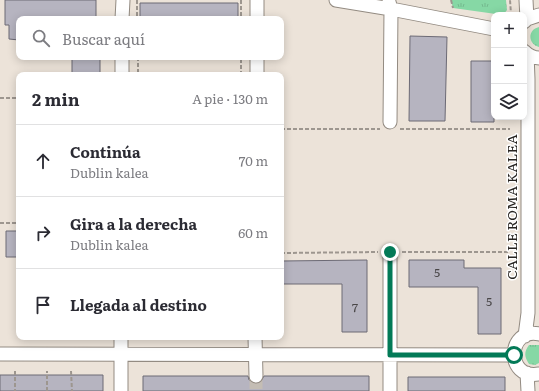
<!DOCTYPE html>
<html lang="es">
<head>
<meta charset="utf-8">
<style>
	:root { --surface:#fff; --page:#f2f2f3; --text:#2b2b33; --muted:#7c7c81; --line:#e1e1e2 }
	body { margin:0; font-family:Literata,serif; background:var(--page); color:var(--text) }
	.controls { position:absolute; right:12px; top:12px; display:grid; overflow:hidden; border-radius:8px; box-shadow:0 2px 10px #0003 }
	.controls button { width:36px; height:36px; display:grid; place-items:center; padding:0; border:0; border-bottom:1px solid var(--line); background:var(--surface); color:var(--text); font:20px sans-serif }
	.stop { position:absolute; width:12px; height:12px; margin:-9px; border:3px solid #037a57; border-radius:50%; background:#fff }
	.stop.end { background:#037a57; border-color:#fff; box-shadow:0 1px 4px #0008 }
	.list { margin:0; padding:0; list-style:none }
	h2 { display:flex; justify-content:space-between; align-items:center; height:52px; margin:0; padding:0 16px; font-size:17px }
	h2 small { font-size:13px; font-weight:400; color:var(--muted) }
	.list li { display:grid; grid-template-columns:26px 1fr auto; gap:12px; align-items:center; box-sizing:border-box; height:72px; padding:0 16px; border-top:1px solid var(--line) }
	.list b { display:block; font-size:15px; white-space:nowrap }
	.list p { margin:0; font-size:13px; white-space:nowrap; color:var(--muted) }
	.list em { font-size:13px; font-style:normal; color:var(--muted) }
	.icon { flex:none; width:22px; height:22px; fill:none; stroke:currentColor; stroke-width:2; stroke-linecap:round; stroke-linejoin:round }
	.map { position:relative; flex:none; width:539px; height:391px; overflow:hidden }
	.search { position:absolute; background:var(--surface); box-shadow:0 2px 10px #0003; left:16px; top:16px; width:268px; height:44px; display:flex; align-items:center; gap:10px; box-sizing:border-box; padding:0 14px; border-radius:8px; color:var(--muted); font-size:15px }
	.panel { position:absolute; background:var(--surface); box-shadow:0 2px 10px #0003; left:16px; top:72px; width:268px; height:268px; border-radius:8px }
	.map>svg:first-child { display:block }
</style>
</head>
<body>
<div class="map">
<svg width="539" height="391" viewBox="0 0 539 391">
	<defs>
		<pattern id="grass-tufts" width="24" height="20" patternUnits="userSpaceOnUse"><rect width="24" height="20" fill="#86d8a5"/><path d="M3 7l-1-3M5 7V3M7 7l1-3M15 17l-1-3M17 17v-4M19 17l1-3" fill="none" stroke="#74b98e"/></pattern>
	</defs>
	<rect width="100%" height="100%" fill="#ece3d9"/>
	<path fill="url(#grass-tufts)" d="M 451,0 L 506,0 L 507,10 L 503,15 L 453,8 Z
		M 539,27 L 539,47 C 528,44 527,30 539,27 Z
		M 529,345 L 539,345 L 539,363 L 535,365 L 529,364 C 524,356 524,352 529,345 Z"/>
	<path fill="#b6b4c0" stroke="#6c6a75" d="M 5,0 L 96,0 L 96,19 L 19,19 L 19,40 L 9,39 L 9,25 L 5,25 Z
		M 140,3 L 238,3 L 238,19 L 140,19 Z
		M 410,36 L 447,37 L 445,121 L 409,121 Z
		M 72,57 L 100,57 L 100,75 L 72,75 Z
		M 471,61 L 494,61 L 494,122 L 471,122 Z
		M 6,231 L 19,231 L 19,257 L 6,257 Z
		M 367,260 L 367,332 L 342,332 L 342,284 L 281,284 L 281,261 Z
		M 409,260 L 464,260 L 464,268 L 501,268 L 501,334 L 478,334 L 478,287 L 409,287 Z
		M 0,375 L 103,375 L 103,391 L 0,391 Z
		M 143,376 L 248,376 L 249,380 L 256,384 L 260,383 L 264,376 L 369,376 L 369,391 L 143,391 Z
		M 408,377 L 505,377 L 505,391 L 408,391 Z"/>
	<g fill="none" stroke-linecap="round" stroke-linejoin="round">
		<path stroke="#c4bdb4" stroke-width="13" stroke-dasharray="13 6" stroke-linecap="butt" d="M 256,376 L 256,391"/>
		<defs>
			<path id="minor" d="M 336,0 L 391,9 L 494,29
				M 526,0 L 527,19
				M 389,2 L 391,9 L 390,122
				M 122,19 L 123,0
				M 257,19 L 257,0
				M 524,22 L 527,19 L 539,15
				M 524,51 C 528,55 534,58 539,58
				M 122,75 L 122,57
				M 257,75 L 257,57
				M 390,252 L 390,391
				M 539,334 C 507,327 505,380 539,374
				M 525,336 L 528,313 L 528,79 L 527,54
				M 255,337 L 256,376
				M 0,354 L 514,355
				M 527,373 L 528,391
				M 121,391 L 121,337"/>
		</defs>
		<use href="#minor" stroke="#938b82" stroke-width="15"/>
		<path stroke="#9d968f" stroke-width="2" stroke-dasharray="4 2" stroke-linecap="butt" d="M 137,0 L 137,19
			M 241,0 L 241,19
			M 451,0 L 453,8
			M 509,15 L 511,14 L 510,0
			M 138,57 L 138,75
			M 241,75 L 241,57
			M 0,98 L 19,98
			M 281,129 L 380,129
			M 400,129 L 510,129
			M 510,193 L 517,193
			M 0,223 L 19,223
			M 402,252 L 509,252
			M 281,253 L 378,252
			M 217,337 L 240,337
			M 15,371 L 15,391
			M 71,371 L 72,391
			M 47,391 L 47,371"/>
		<use href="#minor" stroke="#fff" stroke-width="13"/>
	</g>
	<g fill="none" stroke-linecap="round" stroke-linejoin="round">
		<path stroke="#037a57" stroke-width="5" d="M 390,252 L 390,355 L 514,355"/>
	</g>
	<g text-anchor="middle" stroke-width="3" stroke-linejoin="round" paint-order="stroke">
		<g font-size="12" fill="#4a4748">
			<text x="437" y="277">5</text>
			<text x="489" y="306">5</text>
			<text x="355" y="312">7</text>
		</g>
		<g font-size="14" fill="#262320" stroke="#fff">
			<text transform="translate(512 207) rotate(-90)" y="5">CALLE ROMA KALEA</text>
		</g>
	</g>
</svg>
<div class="controls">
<button>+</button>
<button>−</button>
<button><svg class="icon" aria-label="layers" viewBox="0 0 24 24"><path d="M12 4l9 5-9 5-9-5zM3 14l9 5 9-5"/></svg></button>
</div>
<div class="stop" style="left:514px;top:355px"></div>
<div class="stop end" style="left:390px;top:252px"></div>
<div class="search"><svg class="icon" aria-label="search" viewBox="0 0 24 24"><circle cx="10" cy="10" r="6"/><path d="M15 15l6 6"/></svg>Buscar aquí</div>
<section class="panel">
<h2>2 min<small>A pie · 130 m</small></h2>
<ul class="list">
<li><svg class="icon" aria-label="ahead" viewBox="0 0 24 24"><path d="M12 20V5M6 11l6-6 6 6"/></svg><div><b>Continúa</b><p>Dublin kalea</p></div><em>70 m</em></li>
<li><svg class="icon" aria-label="right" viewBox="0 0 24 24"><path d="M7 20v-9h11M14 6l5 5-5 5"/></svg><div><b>Gira a la derecha</b><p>Dublin kalea</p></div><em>60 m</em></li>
<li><svg class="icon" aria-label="arrive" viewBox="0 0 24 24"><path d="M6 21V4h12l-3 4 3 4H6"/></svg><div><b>Llegada al destino</b></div></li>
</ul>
</section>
</div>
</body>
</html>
